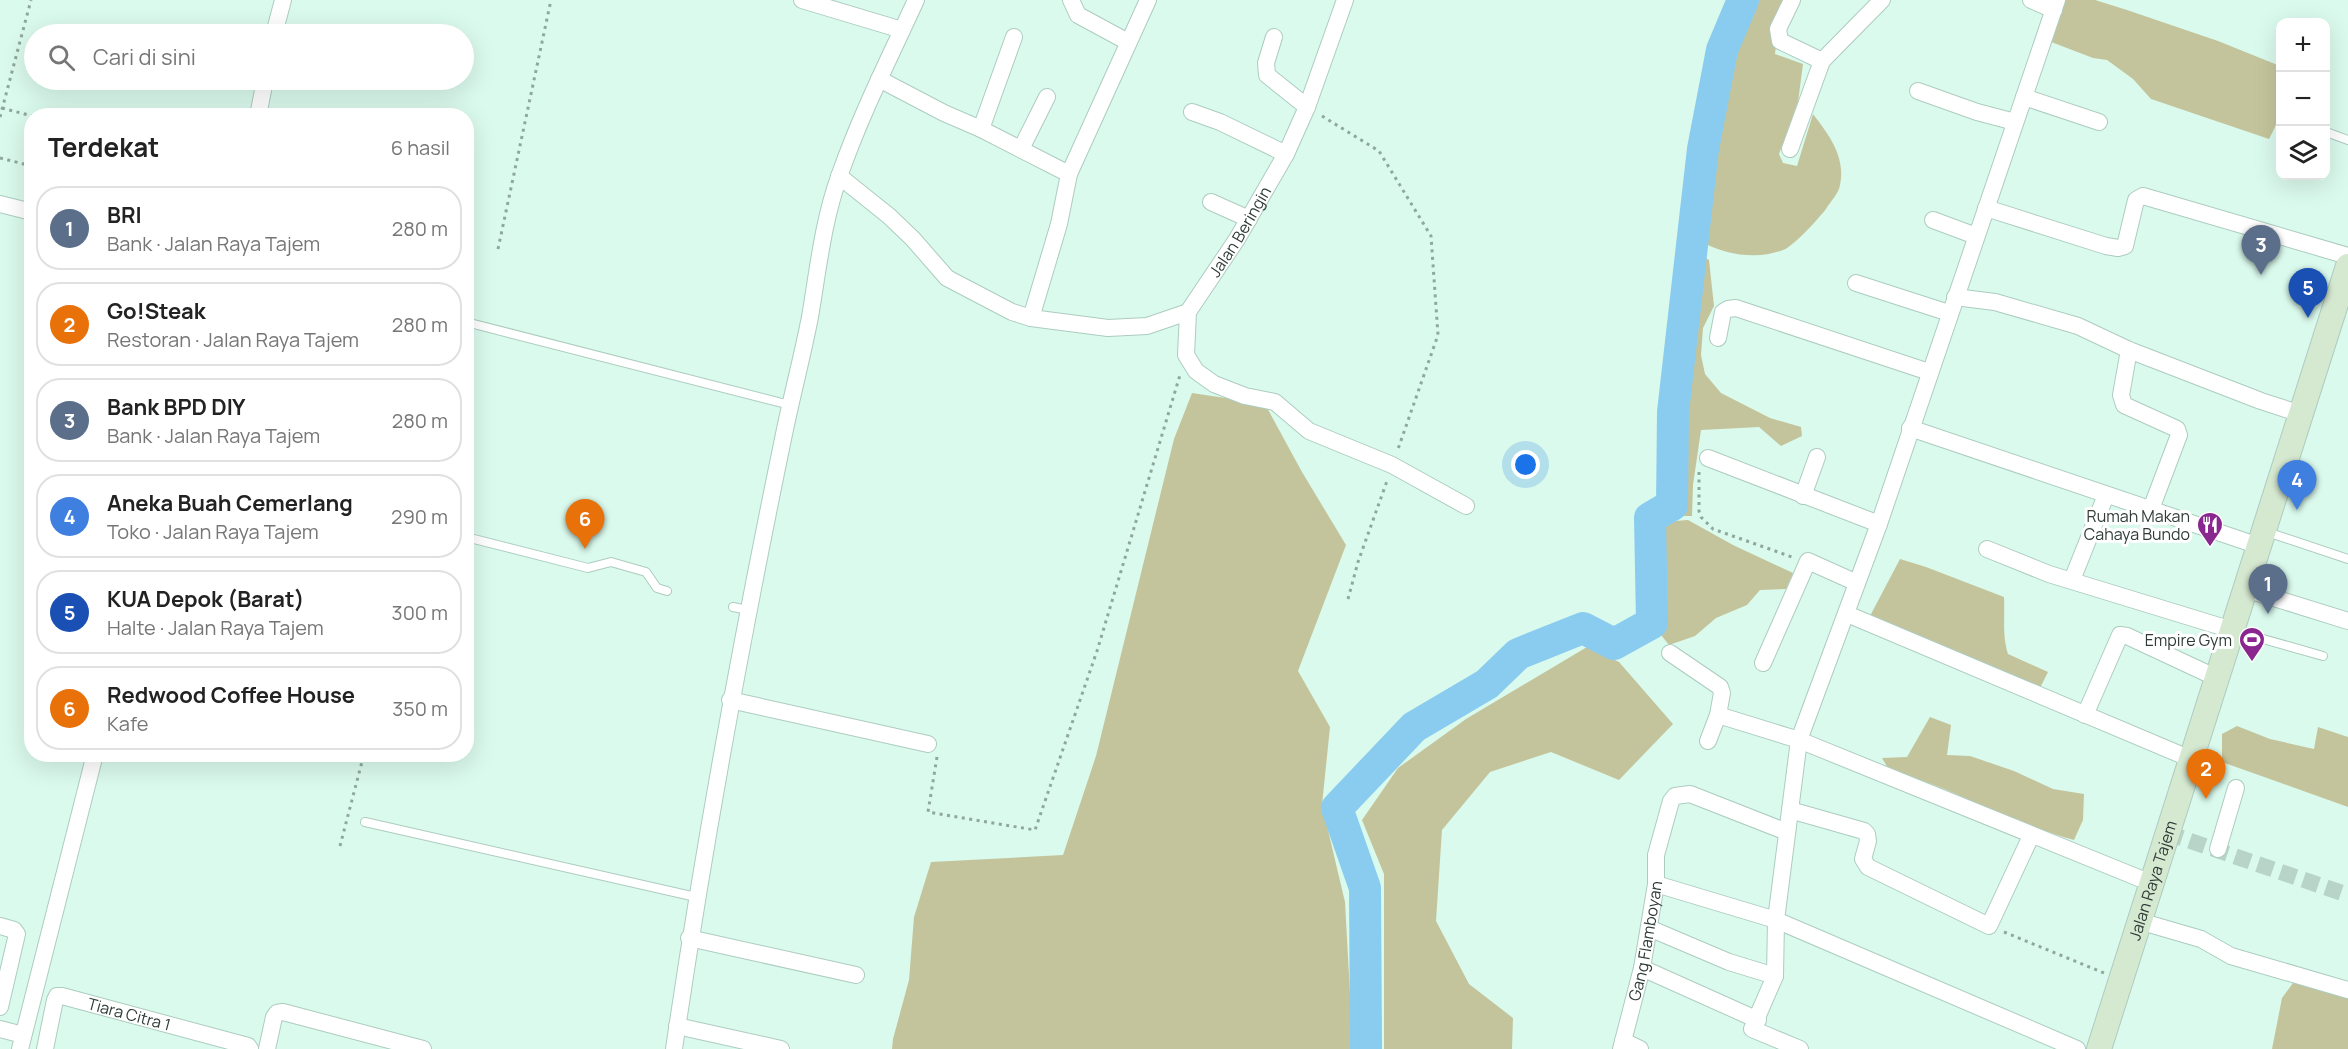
<!DOCTYPE html>
<html lang="id">
<head>
<meta charset="utf-8">
<style>
	:root { --surface:#fff; --page:#f6f6f6; --text:#222; --muted:#767676; --line:#e0e0e0; --accent:#8a278f }
	body { margin:0; font-family:Manrope,sans-serif; background:var(--page); color:var(--text) }
	.controls { position:absolute; right:18px; top:18px; display:grid; overflow:hidden; border-radius:12px; box-shadow:0 6px 24px #0002 }
	.controls button { width:54px; height:54px; display:grid; place-items:center; padding:0; border:0; border-bottom:2px solid var(--line); background:var(--surface); color:var(--text); font:30px sans-serif }
	.you { position:absolute; left:1526px; top:465px; width:21px; height:21px; margin:-15px; border:4px solid #fff; border-radius:50%; background:#1a73e8; box-shadow:0 0 0 9px #1a73e833 }
	.badge { display:grid; place-items:center; width:39px; height:39px; border-radius:50%; background:var(--accent); color:#fff; font-size:20px; font-weight:700 }
	.pin { position:absolute; translate:-50% -50px; filter:drop-shadow(0 2px 3px #0008) }
	.pin::after { content:''; position:absolute; top:32px; width:21px; height:18px; background:inherit; clip-path:polygon(0 0,100% 0,50% 100%) }
	.list { margin:0; padding:0; list-style:none }
	h2 { display:flex; justify-content:space-between; align-items:center; height:78px; margin:0; padding:0 24px; font-size:26px }
	h2 small { font-size:20px; font-weight:400; color:var(--muted) }
	.list li { display:grid; grid-template-columns:39px 1fr auto; gap:18px; align-items:center; box-sizing:border-box; height:84px; margin:0 12px 12px; padding:0 12px; border:2px solid var(--line); border-radius:24px }
	.list b { display:block; font-size:22px; white-space:nowrap }
	.list p { margin:0; font-size:20px; white-space:nowrap; color:var(--muted) }
	.list em { font-size:20px; font-style:normal; color:var(--muted) }
	.icon { flex:none; width:33px; height:33px; fill:none; stroke:currentColor; stroke-width:2; stroke-linecap:round; stroke-linejoin:round }
	.map { position:relative; flex:none; width:2348px; height:1049px; overflow:hidden }
	.search { position:absolute; background:var(--surface); box-shadow:0 6px 24px #0002; left:24px; top:24px; width:450px; height:66px; display:flex; align-items:center; gap:15px; box-sizing:border-box; padding:0 21px; border-radius:33px; color:var(--muted); font-size:22px }
	.panel { position:absolute; background:var(--surface); box-shadow:0 6px 24px #0002; left:24px; top:108px; width:450px; height:654px; border-radius:24px }
	.map>svg:first-child { display:block }
</style>
</head>
<body>
<div class="map">
<svg width="2348" height="1049" viewBox="0 0 2348 1049">
	<rect width="100%" height="100%" fill="#dafaed"/>
	<path fill="#c4c49c" d="M 1754,0 L 1784,0 L 1780,14 L 1775,54 L 1803,64 L 1798,102 L 1779,154 L 1783,163 L 1797,166 L 1813,114 C 1829,135 1846,157 1840,185 C 1839,193 1830,202 1826,209 C 1819,218 1793,247 1783,250 C 1758,260 1725,255 1702,242 L 1702,213 L 1717,106 L 1727,59 Z
		M 2063,0 L 2095,0 L 2127,10 L 2218,41 L 2280,66 C 2280,94 2284,114 2269,139 L 2151,99 L 2133,79 L 2107,60 L 2093,58 L 2046,40 Z
		M 1699,254 L 1709,260 L 1714,306 L 1703,328 L 1701,355 L 1705,374 L 1721,393 L 1770,418 L 1801,427 L 1802,436 L 1781,446 L 1759,427 L 1701,430 L 1693,485 L 1692,516 L 1678,516 L 1680,418 Z
		M 1192,393 L 1265,404 L 1302,472 L 1346,545 L 1298,671 L 1330,727 L 1322,805 L 1345,902 L 1353,1049 L 892,1049 L 893,1039 L 909,980 L 914,917 L 931,862 L 1063,855 L 1096,756 L 1174,439 Z
		M 1688,520 L 1733,545 L 1793,573 L 1786,589 L 1760,590 L 1747,605 L 1716,618 L 1695,636 L 1669,645 L 1661,635 L 1662,600 L 1659,569 L 1661,522 Z
		M 1900,559 L 1926,567 L 2004,597 C 2005,618 2002,634 2008,654 L 2048,672 L 2038,692 L 1870,616 Z
		M 1587,647 L 1619,662 L 1673,724 L 1619,780 L 1551,752 L 1490,772 L 1442,830 L 1436,921 L 1469,984 L 1513,1018 L 1512,1049 L 1384,1049 L 1384,874 L 1362,820 L 1398,768 L 1466,719 Z
		M 1930,717 L 1951,725 L 1947,755 L 1970,756 L 2014,771 L 2053,789 L 2084,794 L 2083,820 L 2074,840 C 2009,823 1953,787 1889,770 L 1882,758 L 1907,757 Z
		M 2237,726 L 2270,739 L 2314,749 L 2318,727 L 2348,737 L 2348,807 L 2222,762 L 2222,734 Z
		M 2293,983 L 2325,986 L 2348,995 L 2348,1049 L 2272,1049 L 2282,998 Z"/>
	<g fill="none" stroke-linecap="round" stroke-linejoin="round">
		<path stroke="#8accef" stroke-width="32" d="M 1366,1049 L 1365,888 L 1337,808 L 1414,727 L 1487,684 L 1518,654 L 1583,628 L 1614,644 L 1652,623 L 1650,518 L 1672,505 L 1673,412 L 1703,149 L 1722,50 L 1743,0"/>
		<path stroke="#b8d4c9" stroke-width="16" stroke-dasharray="16 8" stroke-linecap="butt" d="M 2167,833 L 2348,895"/>
		<defs>
			<path id="service" d="M 2326,132 L 2348,140
				M 466,322 L 790,405
				M 2267,532 L 2348,559
				M 466,537 L 588,568 L 611,562 L 646,572 L 657,588 L 667,591
				M 733,607 L 748,610
				M 2235,631 L 2323,656
				M 365,822 L 696,897"/>
			<g id="minor">
				<path d="M 802,0 L 902,30"/>
				<path d="M 1071,0 L 1078,15 L 1128,42"/>
				<path d="M 1792,0 L 1778,29 L 1780,41 L 1822,61"/>
				<path d="M 2031,0 L 2054,10"/>
				<path d="M 274,34 L 283,0"/>
				<path d="M 1274,37 L 1266,63 L 1267,75 L 1307,107"/>
				<path d="M 879,79 L 944,113 L 981,129 L 1014,37"/>
				<path d="M 1918,91 L 1977,112 L 2015,122"/>
				<path d="M 2024,97 L 2099,122"/>
				<path d="M 1192,112 L 1220,122 L 1286,154"/>
				<path d="M 258,116 L 265,80"/>
				<path d="M 981,129 L 1069,174"/>
				<path d="M 1021,149 L 1047,97"/>
				<path d="M 1790,149 L 1822,61 L 1882,0"/>
				<path id="s1" d="M 839,176 L 889,216 L 913,239 L 947,278 L 1012,312 L 1031,318 L 1108,328 L 1147,326 L 1188,312 L 1237,239 L 1286,154 L 1307,107 L 1345,0"/>
				<path d="M 1211,202 L 1249,219"/>
				<path d="M 0,204 L 32,212"/>
				<path d="M 1986,208 L 2106,246 L 2118,248 L 2125,246 L 2136,200 L 2143,196 L 2348,256"/>
				<path d="M 1933,220 L 1976,236"/>
				<path d="M 1856,283 L 1949,313"/>
				<path d="M 1955,297 L 1995,302 L 2078,326 L 2129,350 L 2261,401 L 2301,414"/>
				<path d="M 1188,312 L 1186,355 L 1196,371 L 1214,384 L 1245,396 L 1275,402 L 1309,431 L 1392,465 L 1466,506"/>
				<path d="M 1031,318 L 1059,224 L 1069,174 L 1148,0"/>
				<path d="M 1718,338 L 1723,312 L 1728,309 L 1736,308 L 1929,372"/>
				<path d="M 2129,350 L 2121,395 L 2124,405 L 2177,429 L 2179,435 L 2151,509"/>
				<path d="M 1910,428 L 2259,546"/>
				<path d="M 1708,458 L 1879,524"/>
				<path d="M 1803,496 L 1817,457"/>
				<path d="M 1987,549 L 2049,574 L 2232,630"/>
				<path d="M 2072,580 L 2106,495"/>
				<path d="M 2245,589 L 2348,621"/>
				<path d="M 1847,614 L 2191,759"/>
				<path d="M 1670,653 L 1720,687 L 1722,693 L 1718,715"/>
				<path d="M 1763,663 L 1808,561 L 1857,583"/>
				<path d="M 730,700 L 928,744"/>
				<path d="M 2085,715 L 2120,635 L 2127,636 L 2217,678"/>
				<path d="M 1708,741 L 1718,715 L 1799,740 L 2151,883"/>
				<path d="M 1790,810 L 1864,831 L 1867,834 L 1868,841 L 1863,859 L 1868,867 L 1989,926 L 2031,836"/>
				<path d="M 2218,849 L 2236,788"/>
				<path d="M 1656,884 L 1776,920 L 2077,1049"/>
				<path d="M 2139,921 L 2201,939 L 2231,956 L 2348,990"/>
				<path d="M 0,926 L 14,930 L 17,934 L 0,1007"/>
				<path d="M 1649,928 L 1729,962 L 1775,976"/>
				<path d="M 689,938 L 856,975"/>
				<path d="M 1642,968 L 1758,1020"/>
				<path d="M 677,1026 L 781,1049"/>
				<path d="M 0,1029 L 23,1035"/>
				<path d="M 1623,1041 L 1640,1049"/>
				<path d="M 20,1049 L 95,754"/>
				<path id="s2" d="M 45,1049 L 55,1000 L 57,996 L 62,996 L 248,1046 L 250,1049"/>
				<path d="M 267,1049 L 274,1017 L 277,1013 L 283,1012 L 423,1049"/>
				<path d="M 674,1049 C 704,844 741,642 783,439 C 791,399 802,358 810,317 C 818,270 823,220 840,174 C 861,114 890,57 916,0"/>
				<path id="s3" d="M 1621,1049 L 1642,968 L 1656,884 L 1656,855 L 1671,801 L 1675,796 L 1690,794 L 1787,832"/>
				<path d="M 1800,1049 L 1752,1029 L 1775,976 L 1776,920 L 1799,740 L 1879,524 L 2057,0"/>
			</g>
			<g id="secondary">
				<path id="s4" d="M 2099,1049 L 2348,266"/>
			</g>
		</defs>
		<use href="#service" stroke="#adccc0" stroke-width="10"/>
		<use href="#minor" stroke="#adccc0" stroke-width="18"/>
		<use href="#secondary" stroke="#adccc0" stroke-width="26"/>
		<path stroke="#8fa79e" stroke-width="3" stroke-dasharray="3 4.5" stroke-linecap="butt" d="M 2,108 L 32,116
			M 1322,116 L 1379,151 L 1431,236 L 1438,335 L 1398,449
			M 0,117 L 31,0
			M 0,158 L 32,166
			M 498,249 L 551,0
			M 1699,472 L 1699,511 L 1701,517 L 1713,529 L 1792,557
			M 1348,599 L 1358,562 L 1387,481
			M 937,757 L 928,812 L 1035,830 L 1097,651 L 1180,375
			M 340,846 L 364,754
			M 2004,932 L 2104,973"/>
		<use href="#service" stroke="#fff" stroke-width="8"/>
		<use href="#minor" stroke="#fff" stroke-width="16"/>
		<use href="#secondary" stroke="#d5e8d0" stroke-width="24"/>
	</g>
	<defs>
		<symbol id="restaurant-pin" viewBox="-11 -11 22 30"><path d="M0 17L-7.5 6A9.5 9.5 0 1 1 7.5 6Z" fill="#8a278f" stroke="#fff"/><path d="M-5-6h1v4h1v-4h1v4h1v-4h1v5L-1.5 .5V6h-2V.5L-5-1ZM5-6V6H3V1.5H1.5Q1.5-4 5-6Z" fill="#fff"/></symbol>
		<symbol id="stadium-pin" viewBox="-11 -11 22 30"><path d="M0 17L-7.5 6A9.5 9.5 0 1 1 7.5 6Z" fill="#8a278f" stroke="#fff"/><path d="M0-5a6.5 5 0 1 0 0 10a6.5 5 0 1 0 0-10ZM-3.5-1.8h7v3.6h-7Z" fill="#fff"/></symbol>
	</defs>
	<g fill-rule="evenodd">
		<use href="#restaurant-pin" x="2195" y="510" width="30" height="40"/>
		<use href="#stadium-pin" x="2237" y="625" width="30" height="40"/>
	</g>
	<g text-anchor="middle" stroke-width="6" stroke-linejoin="round" paint-order="stroke">
		<g font-size="16" fill="#2f3c37" stroke="#fff">
			<text dy="6" stroke="none"><textPath href="#s1" startOffset="498">Jalan Beringin</textPath></text>
			<text dy="6" stroke="none"><textPath href="#s4" startOffset="177">Jalan Raya Tajem</textPath></text>
			<text dy="6" stroke="none"><textPath href="#s3" startOffset="111">Gang Flamboyan</textPath></text>
			<text dy="6" stroke="none"><textPath href="#s2" startOffset="129">Tiara Citra 1</textPath></text>
		</g>
		<g font-size="16" fill="#2f3c37" stroke="#fff" text-anchor="end">
			<text x="2190" y="522">Rumah Makan<tspan x="2190" dy="18">Cahaya Bundo</tspan></text>
			<text x="2232" y="646">Empire Gym</text>
		</g>
	</g>
</svg>
<div class="controls">
<button>+</button>
<button>−</button>
<button><svg class="icon" aria-label="layers" viewBox="0 0 24 24"><path d="M12 4l9 5-9 5-9-5zM3 14l9 5 9-5"/></svg></button>
</div>
<div class="you"></div>
<div class="pin badge" style="left:2268px;top:614px;background:#5c6f8a">1</div>
<div class="pin badge" style="left:2206px;top:799px;background:#e8710a">2</div>
<div class="pin badge" style="left:2261px;top:275px;background:#5c6f8a">3</div>
<div class="pin badge" style="left:2297px;top:510px;background:#3f7fe0">4</div>
<div class="pin badge" style="left:2308px;top:318px;background:#1a4fb4">5</div>
<div class="pin badge" style="left:585px;top:549px;background:#e8710a">6</div>
<div class="search"><svg class="icon" aria-label="search" viewBox="0 0 24 24"><circle cx="10" cy="10" r="6"/><path d="M15 15l6 6"/></svg>Cari di sini</div>
<section class="panel">
<h2>Terdekat<small>6 hasil</small></h2>
<ul class="list">
<li><span class="badge" style="background:#5c6f8a">1</span><div><b>BRI</b><p>Bank · Jalan Raya Tajem</p></div><em>280 m</em></li>
<li><span class="badge" style="background:#e8710a">2</span><div><b>Go!Steak</b><p>Restoran · Jalan Raya Tajem</p></div><em>280 m</em></li>
<li><span class="badge" style="background:#5c6f8a">3</span><div><b>Bank BPD DIY</b><p>Bank · Jalan Raya Tajem</p></div><em>280 m</em></li>
<li><span class="badge" style="background:#3f7fe0">4</span><div><b>Aneka Buah Cemerlang</b><p>Toko · Jalan Raya Tajem</p></div><em>290 m</em></li>
<li><span class="badge" style="background:#1a4fb4">5</span><div><b>KUA Depok (Barat)</b><p>Halte · Jalan Raya Tajem</p></div><em>300 m</em></li>
<li><span class="badge" style="background:#e8710a">6</span><div><b>Redwood Coffee House</b><p>Kafe</p></div><em>350 m</em></li>
</ul>
</section>
</div>
</body>
</html>
